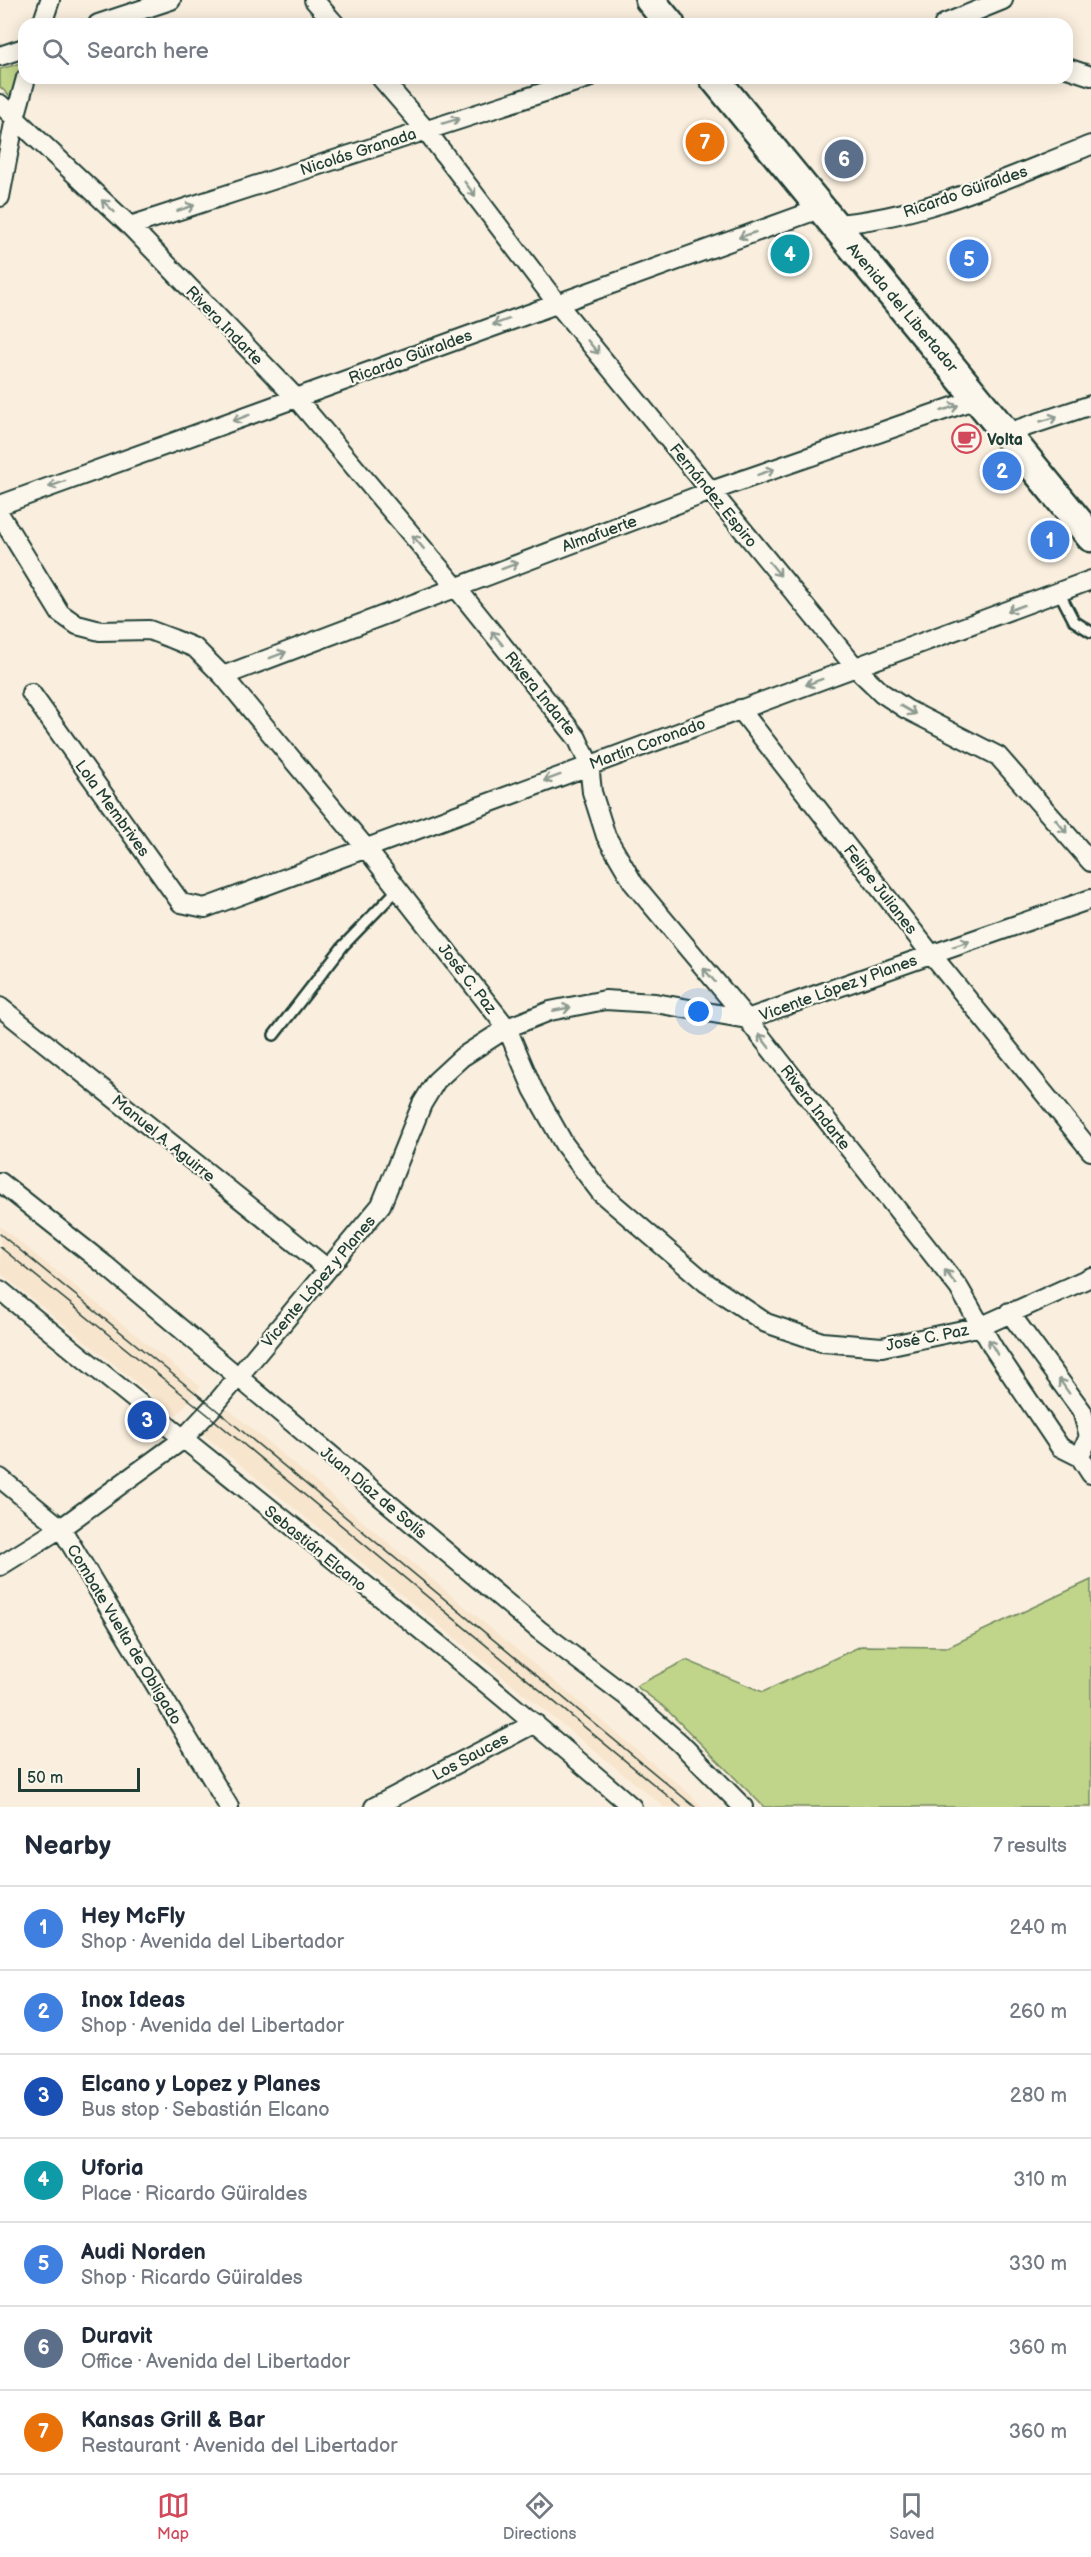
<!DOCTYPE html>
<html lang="en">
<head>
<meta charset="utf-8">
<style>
	:root { --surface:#fff; --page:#f6f6f7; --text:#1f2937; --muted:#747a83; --line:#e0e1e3; --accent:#d1495b }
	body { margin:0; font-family:"Balsamiq Sans",sans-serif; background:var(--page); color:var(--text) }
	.scale { position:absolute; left:18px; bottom:15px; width:122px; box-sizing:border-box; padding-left:6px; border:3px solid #1f3d34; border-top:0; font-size:16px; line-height:21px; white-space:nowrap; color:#1f3d34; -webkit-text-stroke:4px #fbf7ec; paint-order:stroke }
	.you { position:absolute; left:699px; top:1012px; width:21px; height:21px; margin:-15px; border:4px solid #fff; border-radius:50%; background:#1a73e8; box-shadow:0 0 0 9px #1a73e833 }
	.badge { display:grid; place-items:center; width:39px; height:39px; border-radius:50%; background:var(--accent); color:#fff; font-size:20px; font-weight:700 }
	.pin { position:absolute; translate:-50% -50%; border:3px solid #fff; box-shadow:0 2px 6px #0006 }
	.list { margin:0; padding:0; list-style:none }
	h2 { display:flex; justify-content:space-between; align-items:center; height:78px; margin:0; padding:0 24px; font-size:26px }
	h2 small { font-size:20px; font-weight:400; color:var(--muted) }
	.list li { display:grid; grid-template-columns:39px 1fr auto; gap:18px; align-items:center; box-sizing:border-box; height:84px; padding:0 24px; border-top:2px solid var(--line) }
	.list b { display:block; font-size:22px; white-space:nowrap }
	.list p { margin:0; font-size:20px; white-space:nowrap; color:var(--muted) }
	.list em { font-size:20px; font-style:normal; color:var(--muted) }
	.icon { flex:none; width:33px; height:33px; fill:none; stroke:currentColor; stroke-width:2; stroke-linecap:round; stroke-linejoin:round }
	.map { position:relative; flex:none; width:1091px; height:1807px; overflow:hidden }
	.search { position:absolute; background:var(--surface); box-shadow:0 3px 15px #0003; left:18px; right:18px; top:18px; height:66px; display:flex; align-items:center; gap:15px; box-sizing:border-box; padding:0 21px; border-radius:18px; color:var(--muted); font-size:22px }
	.sheet { height:666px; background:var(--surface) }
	nav { display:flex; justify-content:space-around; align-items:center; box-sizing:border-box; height:84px; border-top:2px solid var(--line); background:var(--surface); font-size:16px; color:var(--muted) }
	nav a { display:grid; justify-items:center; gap:3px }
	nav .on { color:var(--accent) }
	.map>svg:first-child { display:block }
</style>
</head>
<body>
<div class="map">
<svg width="1091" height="1807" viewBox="0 0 1091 1807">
	<rect width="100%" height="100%" fill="#faefde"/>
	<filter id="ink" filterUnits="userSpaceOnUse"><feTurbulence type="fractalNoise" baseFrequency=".0167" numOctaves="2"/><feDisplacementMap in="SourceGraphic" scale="12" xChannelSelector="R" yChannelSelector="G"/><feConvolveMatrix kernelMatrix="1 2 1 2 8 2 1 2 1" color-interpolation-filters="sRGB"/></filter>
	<g filter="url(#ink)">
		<path fill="#f8e5cd" d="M 0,1226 L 201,1387 L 177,1415 L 0,1273 Z
			M 227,1408 L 691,1795 L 703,1807 L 664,1807 L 201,1433 Z"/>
		<path fill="#c0d48a" stroke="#70885f" stroke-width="1.5" d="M 21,63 L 13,99 L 0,87 L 0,69 Z
			M 1091,1580 L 1091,1807 L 764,1807 L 664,1707 L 636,1686 L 686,1660 L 763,1692 L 861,1646 L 948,1647 Z"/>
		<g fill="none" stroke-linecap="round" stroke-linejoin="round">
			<defs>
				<path id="service" d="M 1059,592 L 1074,621 L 1091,632
					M 274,1035 L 343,946 L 398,889"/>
				<path id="minor" d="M 314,0 L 335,24
					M 42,24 L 50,0
					M 98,24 L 171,0
					M 944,24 L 1003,0
					M 0,56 L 24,48
					M 1067,68 L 1091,76
					M 381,78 L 425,129 L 556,302 L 855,667 L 882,693 L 906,709 L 998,756 L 1091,862
					M 0,104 L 130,226 L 296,398 L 455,586 L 577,738 L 589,764 L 592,792 L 606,836 L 634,884 L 747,1019 L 959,1288 L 994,1349 L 1060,1447 L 1080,1457 L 1091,1474
					M 0,197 L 15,118 L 26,78
					M 835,224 C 924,218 1008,177 1091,145
					M 130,226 L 588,78
					M 1007,433 L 1091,405
					M 0,505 L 822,208
					M 0,515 L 60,613 L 77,625 L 100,631 L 149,630 L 173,639 L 195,648 L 223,676 L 365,847 L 507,1028 L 533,1089 L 564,1144 L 601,1193 L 705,1282 L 766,1323 L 822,1342 L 882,1347 L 982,1326 L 1091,1277
					M 223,676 L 711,491 L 979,398
					M 31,693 L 181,903 L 205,908 L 1091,580
					M 740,709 L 931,954 L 1091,1151
					M 0,1007 L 328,1269
					M 0,1182 L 105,1265 L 539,1630 L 626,1696 L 680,1743 L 743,1807
					M 0,1290 C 210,1463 427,1629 632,1807
					M 1009,1312 L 1082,1411 L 1089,1436 L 1080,1457
					M 0,1478 L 61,1528 L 229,1807
					M 0,1566 L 61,1528 L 182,1440 L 213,1407 L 381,1205 L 422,1104 L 436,1081 L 462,1057 L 507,1028 L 550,1011 L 605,1000 L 655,1003 L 747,1019 L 1091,899
					M 374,1807 L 535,1723"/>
				<path id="primary" d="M 650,0 L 670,24
					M 714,78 L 1091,537"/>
			</defs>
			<use href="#service" stroke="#1f3d34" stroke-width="14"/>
			<use href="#minor" stroke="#1f3d34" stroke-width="22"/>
			<use href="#primary" stroke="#1f3d34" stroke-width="33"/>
			<use href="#service" stroke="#fbf7ec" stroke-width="9"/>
			<use href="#minor" stroke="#fbf7ec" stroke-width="18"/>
			<use href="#primary" stroke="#fbf7ec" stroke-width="28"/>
			<path stroke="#1f3d34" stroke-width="1.5" d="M 0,1234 L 213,1407 L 695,1807
				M 0,1247 L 207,1414 L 681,1807"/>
		</g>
		<defs><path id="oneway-shaft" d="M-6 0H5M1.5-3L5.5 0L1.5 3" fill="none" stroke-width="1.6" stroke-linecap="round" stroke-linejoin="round" transform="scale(1.5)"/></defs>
		<g stroke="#8d9a90">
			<use href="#oneway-shaft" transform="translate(451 121) rotate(-17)"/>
			<use href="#oneway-shaft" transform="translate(470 189) rotate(53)"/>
			<use href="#oneway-shaft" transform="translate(108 206) rotate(-137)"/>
			<use href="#oneway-shaft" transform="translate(186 208) rotate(-18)"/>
			<use href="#oneway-shaft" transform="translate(747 235) rotate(161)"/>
			<use href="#oneway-shaft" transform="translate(501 322) rotate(160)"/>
			<use href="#oneway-shaft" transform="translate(593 347) rotate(51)"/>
			<use href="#oneway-shaft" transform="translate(950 408) rotate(-19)"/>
			<use href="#oneway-shaft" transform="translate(241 418) rotate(160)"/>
			<use href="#oneway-shaft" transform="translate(1049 419) rotate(-16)"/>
			<use href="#oneway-shaft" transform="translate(766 472) rotate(-19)"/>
			<use href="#oneway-shaft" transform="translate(57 484) rotate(160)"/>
			<use href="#oneway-shaft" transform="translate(418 542) rotate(-130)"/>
			<use href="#oneway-shaft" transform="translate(510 566) rotate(-20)"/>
			<use href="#oneway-shaft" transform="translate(775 569) rotate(51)"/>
			<use href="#oneway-shaft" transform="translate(1016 608) rotate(160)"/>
			<use href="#oneway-shaft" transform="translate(497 638) rotate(-129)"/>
			<use href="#oneway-shaft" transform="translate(278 655) rotate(-21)"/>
			<use href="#oneway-shaft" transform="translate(814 682) rotate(160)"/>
			<use href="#oneway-shaft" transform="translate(908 710) rotate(30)"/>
			<use href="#oneway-shaft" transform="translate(552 778) rotate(160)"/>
			<use href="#oneway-shaft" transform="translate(1061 826) rotate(50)"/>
			<use href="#oneway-shaft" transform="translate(961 944) rotate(-19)"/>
			<use href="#oneway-shaft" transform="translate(709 975) rotate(-131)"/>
			<use href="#oneway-shaft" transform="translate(562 1009) rotate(-11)"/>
			<use href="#oneway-shaft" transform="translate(764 1041) rotate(-128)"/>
			<use href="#oneway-shaft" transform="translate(950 1277) rotate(-128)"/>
			<use href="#oneway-shaft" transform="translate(993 1347) rotate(-120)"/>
			<use href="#oneway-shaft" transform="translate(1064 1386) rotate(-125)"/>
		</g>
	</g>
	<defs>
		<symbol id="cafe-ring" viewBox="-11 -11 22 22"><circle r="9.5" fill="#fbf7ec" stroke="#d1495b" stroke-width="1.5"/><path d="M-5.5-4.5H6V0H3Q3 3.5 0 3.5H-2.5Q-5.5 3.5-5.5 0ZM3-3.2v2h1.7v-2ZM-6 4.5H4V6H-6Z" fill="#d1495b"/></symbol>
	</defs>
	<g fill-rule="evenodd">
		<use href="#cafe-ring" x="950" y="422" width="33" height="33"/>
	</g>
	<g text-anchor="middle" stroke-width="4.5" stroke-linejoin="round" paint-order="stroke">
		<g font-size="16" fill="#1f3d34" stroke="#fbf7ec">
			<text transform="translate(358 151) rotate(-18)" y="6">Nicolás Granada</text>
			<text transform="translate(965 191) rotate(-19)" y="6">Ricardo Güiraldes</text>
			<text transform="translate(903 307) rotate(50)" y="6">Avenida del Libertador</text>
			<text transform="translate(225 325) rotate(46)" y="6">Rivera Indarte</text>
			<text transform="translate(410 356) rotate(-20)" y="6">Ricardo Güiraldes</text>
			<text transform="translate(714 495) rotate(51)" y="6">Fernández Espiro</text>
			<text transform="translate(599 533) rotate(-20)" y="6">Almafuerte</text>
			<text transform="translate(541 693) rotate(51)" y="6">Rivera Indarte</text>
			<text transform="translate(647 743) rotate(-20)" y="6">Martín Coronado</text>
			<text transform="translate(113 808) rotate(54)" y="6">Lola Membrives</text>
			<text transform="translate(881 889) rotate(52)" y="6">Felipe Julianes</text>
			<text transform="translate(468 978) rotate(52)" y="6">José C. Paz</text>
			<text transform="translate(838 987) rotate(-20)" y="6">Vicente López y Planes</text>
			<text transform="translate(816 1107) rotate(52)" y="6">Rivera Indarte</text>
			<text transform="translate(164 1138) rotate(39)" y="6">Manuel A. Aguirre</text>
			<text transform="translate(318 1281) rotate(-50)" y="6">Vicente López y Planes</text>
			<text transform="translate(927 1337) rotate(-11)" y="6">José C. Paz</text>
			<text transform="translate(374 1492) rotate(40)" y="6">Juan Díaz de Solís</text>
			<text transform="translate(316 1548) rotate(39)" y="6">Sebastián Elcano</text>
			<text transform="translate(125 1634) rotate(59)" y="6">Combate Vuelta de Obligado</text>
			<text transform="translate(470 1756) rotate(-28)" y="6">Los Sauces</text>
		</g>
		<g font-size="16" font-weight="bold" fill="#1f3d34" stroke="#fbf7ec" text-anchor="start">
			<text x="987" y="445">Volta</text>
		</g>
	</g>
</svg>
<div class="scale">50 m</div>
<div class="you"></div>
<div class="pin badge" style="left:1050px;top:540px;background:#3f7fe0">1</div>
<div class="pin badge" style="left:1002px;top:471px;background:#3f7fe0">2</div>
<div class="pin badge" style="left:147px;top:1420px;background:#1a4fb4">3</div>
<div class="pin badge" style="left:790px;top:254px;background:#0f9aa8">4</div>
<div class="pin badge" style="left:969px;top:259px;background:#3f7fe0">5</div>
<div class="pin badge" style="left:844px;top:159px;background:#5c6f8a">6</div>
<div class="pin badge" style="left:705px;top:142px;background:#e8710a">7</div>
<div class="search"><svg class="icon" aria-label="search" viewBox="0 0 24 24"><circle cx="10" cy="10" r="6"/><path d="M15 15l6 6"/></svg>Search here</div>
</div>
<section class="sheet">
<h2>Nearby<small>7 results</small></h2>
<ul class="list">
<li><span class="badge" style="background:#3f7fe0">1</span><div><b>Hey McFly</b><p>Shop · Avenida del Libertador</p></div><em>240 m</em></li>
<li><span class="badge" style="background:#3f7fe0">2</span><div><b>Inox Ideas</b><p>Shop · Avenida del Libertador</p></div><em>260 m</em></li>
<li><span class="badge" style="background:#1a4fb4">3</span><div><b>Elcano y Lopez y Planes</b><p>Bus stop · Sebastián Elcano</p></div><em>280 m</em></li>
<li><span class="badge" style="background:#0f9aa8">4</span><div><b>Uforia</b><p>Place · Ricardo Güiraldes</p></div><em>310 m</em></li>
<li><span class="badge" style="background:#3f7fe0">5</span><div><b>Audi Norden</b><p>Shop · Ricardo Güiraldes</p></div><em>330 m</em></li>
<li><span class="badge" style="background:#5c6f8a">6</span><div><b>Duravit</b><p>Office · Avenida del Libertador</p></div><em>360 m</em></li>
<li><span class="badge" style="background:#e8710a">7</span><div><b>Kansas Grill &amp; Bar</b><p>Restaurant · Avenida del Libertador</p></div><em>360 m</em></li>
</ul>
</section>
<nav>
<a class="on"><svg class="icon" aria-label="map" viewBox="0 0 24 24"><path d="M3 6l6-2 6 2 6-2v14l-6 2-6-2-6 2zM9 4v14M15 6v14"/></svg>Map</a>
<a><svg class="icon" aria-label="directions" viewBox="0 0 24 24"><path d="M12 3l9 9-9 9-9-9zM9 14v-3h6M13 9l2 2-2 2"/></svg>Directions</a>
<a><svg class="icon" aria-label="saved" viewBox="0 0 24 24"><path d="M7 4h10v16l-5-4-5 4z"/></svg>Saved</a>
</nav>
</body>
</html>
